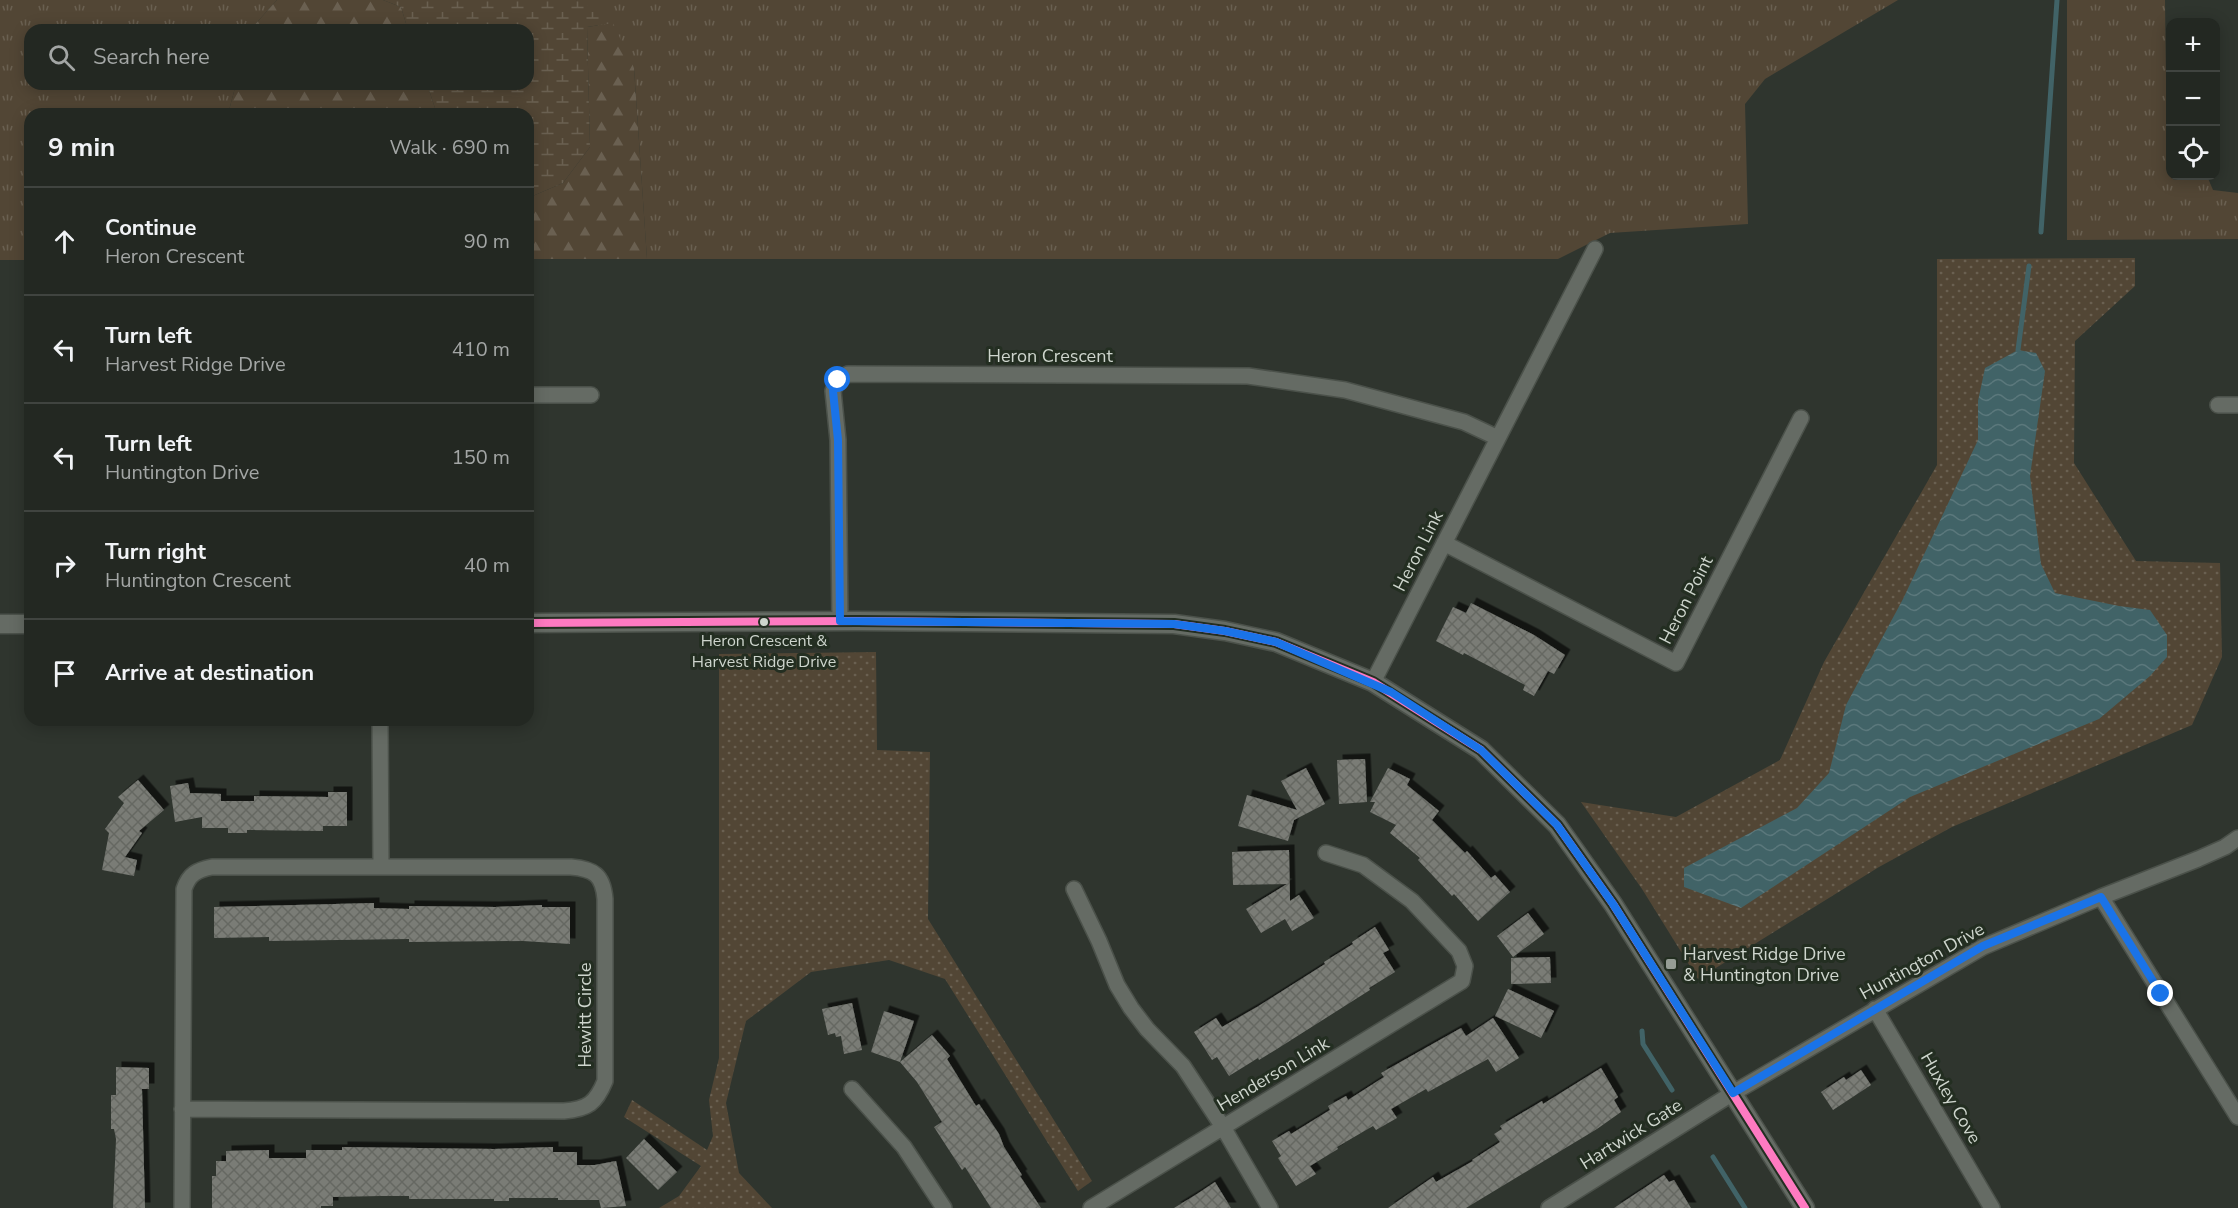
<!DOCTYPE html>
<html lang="en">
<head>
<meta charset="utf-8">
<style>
	:root { --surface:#232822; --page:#2f342f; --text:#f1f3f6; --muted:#a3a6a5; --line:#404440 }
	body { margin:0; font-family:"Nunito Sans",sans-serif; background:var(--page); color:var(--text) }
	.controls { position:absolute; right:18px; top:18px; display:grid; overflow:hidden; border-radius:12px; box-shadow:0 3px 15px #0003 }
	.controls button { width:54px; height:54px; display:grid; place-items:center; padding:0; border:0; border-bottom:2px solid var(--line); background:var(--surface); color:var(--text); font:30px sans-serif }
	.stop { position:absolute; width:18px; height:18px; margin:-14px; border:4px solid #1a73e8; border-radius:50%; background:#fff }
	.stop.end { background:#1a73e8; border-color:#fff; box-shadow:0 2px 6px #0008 }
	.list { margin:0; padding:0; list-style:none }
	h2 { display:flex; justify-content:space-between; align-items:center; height:78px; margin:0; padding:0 24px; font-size:26px }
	h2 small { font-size:20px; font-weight:400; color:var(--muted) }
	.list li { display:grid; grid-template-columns:39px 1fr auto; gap:18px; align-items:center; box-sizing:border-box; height:108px; padding:0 24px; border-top:2px solid var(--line) }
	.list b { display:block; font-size:22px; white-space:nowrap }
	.list p { margin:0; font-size:20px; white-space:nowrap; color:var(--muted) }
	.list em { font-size:20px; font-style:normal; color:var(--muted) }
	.icon { flex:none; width:33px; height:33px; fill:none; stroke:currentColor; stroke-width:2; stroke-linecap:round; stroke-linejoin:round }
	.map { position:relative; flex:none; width:2238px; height:1208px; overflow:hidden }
	.search { position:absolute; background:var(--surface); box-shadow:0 3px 15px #0003; left:24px; top:24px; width:510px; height:66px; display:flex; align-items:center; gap:15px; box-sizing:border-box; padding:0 21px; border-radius:18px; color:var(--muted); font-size:22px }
	.panel { position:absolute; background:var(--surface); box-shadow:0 3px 15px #0003; left:24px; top:108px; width:510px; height:618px; border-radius:18px }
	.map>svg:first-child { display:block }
</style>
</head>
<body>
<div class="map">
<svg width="2238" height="1208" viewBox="0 0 2238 1208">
	<defs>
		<pattern id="grass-tufts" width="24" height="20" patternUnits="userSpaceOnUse" patternTransform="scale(1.5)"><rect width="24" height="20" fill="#524635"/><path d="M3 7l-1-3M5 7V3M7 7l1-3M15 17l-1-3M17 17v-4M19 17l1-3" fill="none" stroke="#6a6051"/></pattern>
		<pattern id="forest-firs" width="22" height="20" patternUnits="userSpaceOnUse" patternTransform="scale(1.5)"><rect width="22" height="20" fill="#524635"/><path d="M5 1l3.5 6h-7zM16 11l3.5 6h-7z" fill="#6a6051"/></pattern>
		<pattern id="wetland-marsh" width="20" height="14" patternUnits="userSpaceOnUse" patternTransform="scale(1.5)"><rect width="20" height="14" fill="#524635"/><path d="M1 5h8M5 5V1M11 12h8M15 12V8" fill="none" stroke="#6a6051"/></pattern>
		<pattern id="park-dots" width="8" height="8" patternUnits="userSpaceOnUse" patternTransform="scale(1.5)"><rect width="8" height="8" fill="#524635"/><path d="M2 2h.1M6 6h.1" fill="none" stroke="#6a6051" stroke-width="1.8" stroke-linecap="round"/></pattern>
		<pattern id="water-waves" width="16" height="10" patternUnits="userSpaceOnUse" patternTransform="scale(1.5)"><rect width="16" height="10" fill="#416367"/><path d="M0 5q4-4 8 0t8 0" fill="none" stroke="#5b787c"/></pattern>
		<pattern id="building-cross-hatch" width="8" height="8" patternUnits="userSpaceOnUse" patternTransform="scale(1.5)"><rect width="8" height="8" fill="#7a7c76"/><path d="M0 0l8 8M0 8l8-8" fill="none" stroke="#656762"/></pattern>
		<filter id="shadow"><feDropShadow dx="5.5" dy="-5.5" stdDeviation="0" flood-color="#0009"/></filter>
	</defs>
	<rect width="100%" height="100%" fill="#2f352e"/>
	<path fill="url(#grass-tufts)" d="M 0,0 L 277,0 L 250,30 L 30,30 L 30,84 L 236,84 L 228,114 L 30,114 L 30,260 L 0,260 Z
		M 576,0 L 1898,0 L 1765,79 L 1745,104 L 1748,224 L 1610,233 L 1558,259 L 647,259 L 634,68 Z
		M 2067,0 L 2165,0 L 2166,79 L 2170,88 L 2170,176 L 2207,176 L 2213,190 L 2238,193 L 2238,239 L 2067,240 Z"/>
	<path fill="url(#forest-firs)" d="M 277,0 L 383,0 L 401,7 L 408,30 L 250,30 Z
		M 613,23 L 634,68 L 647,259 L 528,259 L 528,198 L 563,183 L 590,147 L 587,27 Z
		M 236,84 L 427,84 L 437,114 L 228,114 Z"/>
	<path fill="url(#wetland-marsh)" d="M 383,0 L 576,0 L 593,8 L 613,23 L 587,27 L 590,147 L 563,183 L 528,198 L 528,114 L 437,114 L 427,84 L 528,84 L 528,30 L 408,30 L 401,7 Z"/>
	<path fill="url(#park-dots)" d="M 2135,258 L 2135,286 L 2075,341 L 2074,463 L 2136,561 L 2220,563 L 2222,657 L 2192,725 L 1952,827 L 1879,867 L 1698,979 L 1642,889 L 1581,802 L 1676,817 L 1780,760 L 1824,662 L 1937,465 L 1937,259 Z
		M 876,652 L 877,750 L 930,752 L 928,919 L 1092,1181 L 1078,1191 L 945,979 L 889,960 L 811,972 L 746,1021 L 726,1103 L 739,1173 L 772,1208 L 659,1208 L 679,1196 L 701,1166 L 624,1117 L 632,1100 L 707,1150 L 713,1136 L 709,1100 L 719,1058 L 719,654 Z"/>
	<path fill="url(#water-waves)" d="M 2018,350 L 2036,353 L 2045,371 L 2030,476 L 2041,564 L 2055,593 L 2119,606 L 2150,610 L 2167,635 L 2167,657 L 2150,676 L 2099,719 L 1910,797 L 1741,908 L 1684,887 L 1684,868 L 1797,808 L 1829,773 L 1846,705 L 1903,599 L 1978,440 L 1978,401 L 1985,368 Z"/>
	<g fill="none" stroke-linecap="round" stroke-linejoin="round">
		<path stroke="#416367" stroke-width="5" d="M 2041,232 L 2057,0
			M 2018,350 L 2029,266
			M 1642,1031 L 1643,1044 L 1672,1090
			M 1713,1157 L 1745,1208"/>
	</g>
	<path fill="url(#building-cross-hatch)" filter="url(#shadow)" d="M 1471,603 L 1534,635 L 1565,655 L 1554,674 L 1548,671 L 1534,696 L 1523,690 L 1525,685 L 1464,653 L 1463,655 L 1436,641 L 1453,607 L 1466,613 Z
		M 1365,759 L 1367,802 L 1339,804 L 1337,760 Z
		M 1306,768 L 1325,804 L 1294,820 L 1288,841 L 1238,826 L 1247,795 L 1297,810 L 1281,781 Z
		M 1388,768 L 1410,779 L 1407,785 L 1439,811 L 1432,820 L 1465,853 L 1467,851 L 1491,878 L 1495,875 L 1510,892 L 1478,921 L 1454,894 L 1452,896 L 1418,860 L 1420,858 L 1390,833 L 1396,825 L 1370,812 L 1375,802 L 1370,802 Z
		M 138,780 L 164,810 L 139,831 L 142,833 L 125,857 L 137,860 L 134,876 L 102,870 L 109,833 L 105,829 L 124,803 L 118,797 Z
		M 188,783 L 190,793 L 221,794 L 221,801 L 254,801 L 254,796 L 328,797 L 328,792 L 347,792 L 347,826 L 323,826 L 323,831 L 247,830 L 247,833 L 228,833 L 228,828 L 202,828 L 202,817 L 175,822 L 170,786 Z
		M 1289,850 L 1290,901 L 1299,895 L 1314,918 L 1292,931 L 1285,919 L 1261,933 L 1246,909 L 1287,884 L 1233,885 L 1232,852 Z
		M 374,903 L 374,908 L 409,909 L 409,906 L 495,907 L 542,905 L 542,907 L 570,907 L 570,944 L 523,941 L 409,942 L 409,939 L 269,941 L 269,937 L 214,938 L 214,907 Z
		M 1528,913 L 1544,934 L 1513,957 L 1497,936 Z
		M 1375,927 L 1389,950 L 1383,953 L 1395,972 L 1369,988 L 1370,990 L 1277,1049 L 1259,1060 L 1258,1058 L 1229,1076 L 1217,1057 L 1212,1060 L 1194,1032 L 1216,1018 L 1222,1027 L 1257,1007 L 1325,964 L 1324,962 L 1353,944 L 1352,942 Z
		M 1550,957 L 1551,983 L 1511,984 L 1511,958 Z
		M 1508,989 L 1554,1011 L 1541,1038 L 1495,1016 Z
		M 852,1003 L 862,1050 L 844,1054 L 841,1036 L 836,1037 L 835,1033 L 828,1035 L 822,1009 Z
		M 884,1011 L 914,1021 L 900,1062 L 871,1052 Z
		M 1493,1018 L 1519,1058 L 1496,1072 L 1488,1059 L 1428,1092 L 1426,1089 L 1391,1109 L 1397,1118 L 1376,1130 L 1373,1126 L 1337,1147 L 1338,1149 L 1310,1166 L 1316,1174 L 1296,1186 L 1278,1158 L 1281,1156 L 1272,1141 L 1289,1131 L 1291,1134 L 1330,1110 L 1328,1106 L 1346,1096 L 1348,1100 L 1384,1077 L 1381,1073 L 1461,1028 L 1466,1036 Z
		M 932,1035 L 950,1056 L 947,1059 L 976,1106 L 979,1104 L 999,1134 L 1004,1147 L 1022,1175 L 1020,1176 L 1041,1208 L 991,1208 L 965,1167 L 962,1170 L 934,1127 L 942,1122 L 917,1082 L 900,1062 Z
		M 116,1067 L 149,1068 L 149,1089 L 142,1089 L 145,1208 L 113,1208 L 116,1139 L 114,1129 L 111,1129 L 111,1095 L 116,1095 Z
		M 1601,1068 L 1618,1097 L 1614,1100 L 1621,1112 L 1597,1129 L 1466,1208 L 1388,1208 L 1433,1177 L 1436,1182 L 1473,1161 L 1472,1160 L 1500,1142 L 1494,1134 L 1502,1129 L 1500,1126 L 1542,1101 L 1543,1104 Z
		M 1861,1070 L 1871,1085 L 1833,1110 L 1821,1092 L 1844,1077 L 1846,1080 Z
		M 644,1139 L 677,1172 L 658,1190 L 626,1158 Z
		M 342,1147 L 494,1149 L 553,1147 L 553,1152 L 577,1152 L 577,1165 L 595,1165 L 616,1161 L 626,1206 L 601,1208 L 599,1200 L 558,1200 L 558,1198 L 509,1198 L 509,1201 L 494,1201 L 494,1199 L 409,1199 L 409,1196 L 381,1196 L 333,1197 L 333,1206 L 321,1206 L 321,1208 L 212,1208 L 212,1176 L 216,1176 L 216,1161 L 226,1161 L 226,1151 L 269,1150 L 269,1158 L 306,1158 L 306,1150 L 342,1150 Z
		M 1664,1175 L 1669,1182 L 1674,1180 L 1691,1208 L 1614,1208 Z
		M 1215,1182 L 1231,1208 L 1174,1208 L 1197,1194 Z"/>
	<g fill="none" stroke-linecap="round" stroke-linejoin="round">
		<defs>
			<path id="minor" d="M 528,395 L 591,395
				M 2218,405 L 2238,405
				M 1444,543 L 1676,663 L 1801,418
				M 840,621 L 838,440 L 833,391 L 838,380 L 848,374 L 1248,376 L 1345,390 L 1464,422 L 1498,438
				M 1373,682 L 1595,249
				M 380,720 L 381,866
				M 1074,889 L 1099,941 L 1117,985 L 1131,1008 L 1147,1029 L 1183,1066 L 1223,1127 L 1270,1208
				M 2101,897 L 2238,1117
				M 1875,1009 L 1992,1208
				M 852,1089 L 904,1147 L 944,1208
				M 182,1109 L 564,1111 C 588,1109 596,1103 605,1081 L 605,899 C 603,875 594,869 571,867 L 212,867 C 197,870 189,874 184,889 L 182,1208
				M 1091,1208 L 1462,981 L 1465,966 L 1459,951 L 1412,901 L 1363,865 L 1326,853
				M 1549,1208 L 1733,1093 L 1983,947 L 2101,897 L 2198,859 L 2225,847 L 2238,838"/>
			<path id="tertiary" d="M 528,623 L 857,621 L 1174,624 L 1225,631 L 1276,642 L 1373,682 L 1481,750 L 1557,825 L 1613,904 L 1805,1208
				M 0,624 L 30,624"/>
		</defs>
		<use href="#minor" stroke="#4b514a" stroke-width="18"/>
		<use href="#tertiary" stroke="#4b514a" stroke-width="21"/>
		<use href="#minor" stroke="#656b64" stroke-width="15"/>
		<use href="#tertiary" stroke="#656b64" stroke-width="18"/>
		<defs>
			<path id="bus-1" d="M 528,623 L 857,621 L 1174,624 L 1225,631 L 1276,642 L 1373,682 L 1481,750 L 1557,825 L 1613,904 L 1805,1208"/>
		</defs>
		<use href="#bus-1" stroke="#232e21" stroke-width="12"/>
		<use href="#bus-1" stroke="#fe7ac1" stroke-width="8"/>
	</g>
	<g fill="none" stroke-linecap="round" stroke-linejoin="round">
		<path stroke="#1a73e8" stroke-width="8" d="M 838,380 L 833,391 L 838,440 L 840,621 L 1174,624 L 1225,631 L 1276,642 L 1391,692 L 1481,750 L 1557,825 L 1613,904 L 1733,1093 L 1983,946 L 2101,897 L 2161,994"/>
	</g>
	<circle fill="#ced5cd" stroke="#232e21" stroke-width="2" cx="764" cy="622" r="5"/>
	<rect fill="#969d95" stroke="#232e21" stroke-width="2" x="1665" y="958" width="12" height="12" rx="3"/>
	<g text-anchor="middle" stroke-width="6" stroke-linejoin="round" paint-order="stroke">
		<g font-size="16" fill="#ced5cd" stroke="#232e21">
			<text x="764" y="646">Heron Crescent &amp;<tspan x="764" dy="21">Harvest Ridge Drive</tspan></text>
		</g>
		<g font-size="18" fill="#ced5cd" stroke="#232e21">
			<text x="1050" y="362">Heron Crescent</text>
			<text transform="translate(1418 551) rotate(-63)" y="6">Heron Link</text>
			<text transform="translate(1686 600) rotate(-63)" y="6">Heron Point</text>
			<text transform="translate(1922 961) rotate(-29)" y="6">Huntington Drive</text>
			<text transform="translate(585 1015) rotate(-90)" y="6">Hewitt Circle</text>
			<text transform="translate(1273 1074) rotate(-31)" y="6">Henderson Link</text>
			<text transform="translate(1951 1098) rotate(60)" y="6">Huxley Cove</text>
			<text transform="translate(1631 1134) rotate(-32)" y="6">Hartwick Gate</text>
		</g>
		<g font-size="18" fill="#ced5cd" stroke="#232e21" text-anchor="start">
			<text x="1683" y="960">Harvest Ridge Drive<tspan x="1683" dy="21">&amp; Huntington Drive</tspan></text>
		</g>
	</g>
</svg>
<div class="controls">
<button>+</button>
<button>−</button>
<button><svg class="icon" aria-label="locate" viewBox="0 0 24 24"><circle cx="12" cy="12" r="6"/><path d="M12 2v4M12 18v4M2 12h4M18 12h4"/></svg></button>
</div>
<div class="stop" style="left:838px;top:380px"></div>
<div class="stop end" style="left:2161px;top:994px"></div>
<div class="search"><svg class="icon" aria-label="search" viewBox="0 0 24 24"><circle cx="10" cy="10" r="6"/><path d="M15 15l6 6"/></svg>Search here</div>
<section class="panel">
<h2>9 min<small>Walk · 690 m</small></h2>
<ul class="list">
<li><svg class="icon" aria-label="ahead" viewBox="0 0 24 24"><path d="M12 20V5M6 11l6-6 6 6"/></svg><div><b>Continue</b><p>Heron Crescent</p></div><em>90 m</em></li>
<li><svg class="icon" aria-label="left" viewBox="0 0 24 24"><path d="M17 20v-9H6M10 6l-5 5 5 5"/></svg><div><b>Turn left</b><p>Harvest Ridge Drive</p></div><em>410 m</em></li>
<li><svg class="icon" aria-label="left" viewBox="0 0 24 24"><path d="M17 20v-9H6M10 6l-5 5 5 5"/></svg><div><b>Turn left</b><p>Huntington Drive</p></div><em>150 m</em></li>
<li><svg class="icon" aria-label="right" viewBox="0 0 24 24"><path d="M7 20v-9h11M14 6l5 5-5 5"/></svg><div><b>Turn right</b><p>Huntington Crescent</p></div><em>40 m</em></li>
<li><svg class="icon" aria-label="arrive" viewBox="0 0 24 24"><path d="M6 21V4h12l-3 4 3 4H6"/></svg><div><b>Arrive at destination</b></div></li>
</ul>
</section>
</div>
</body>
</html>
